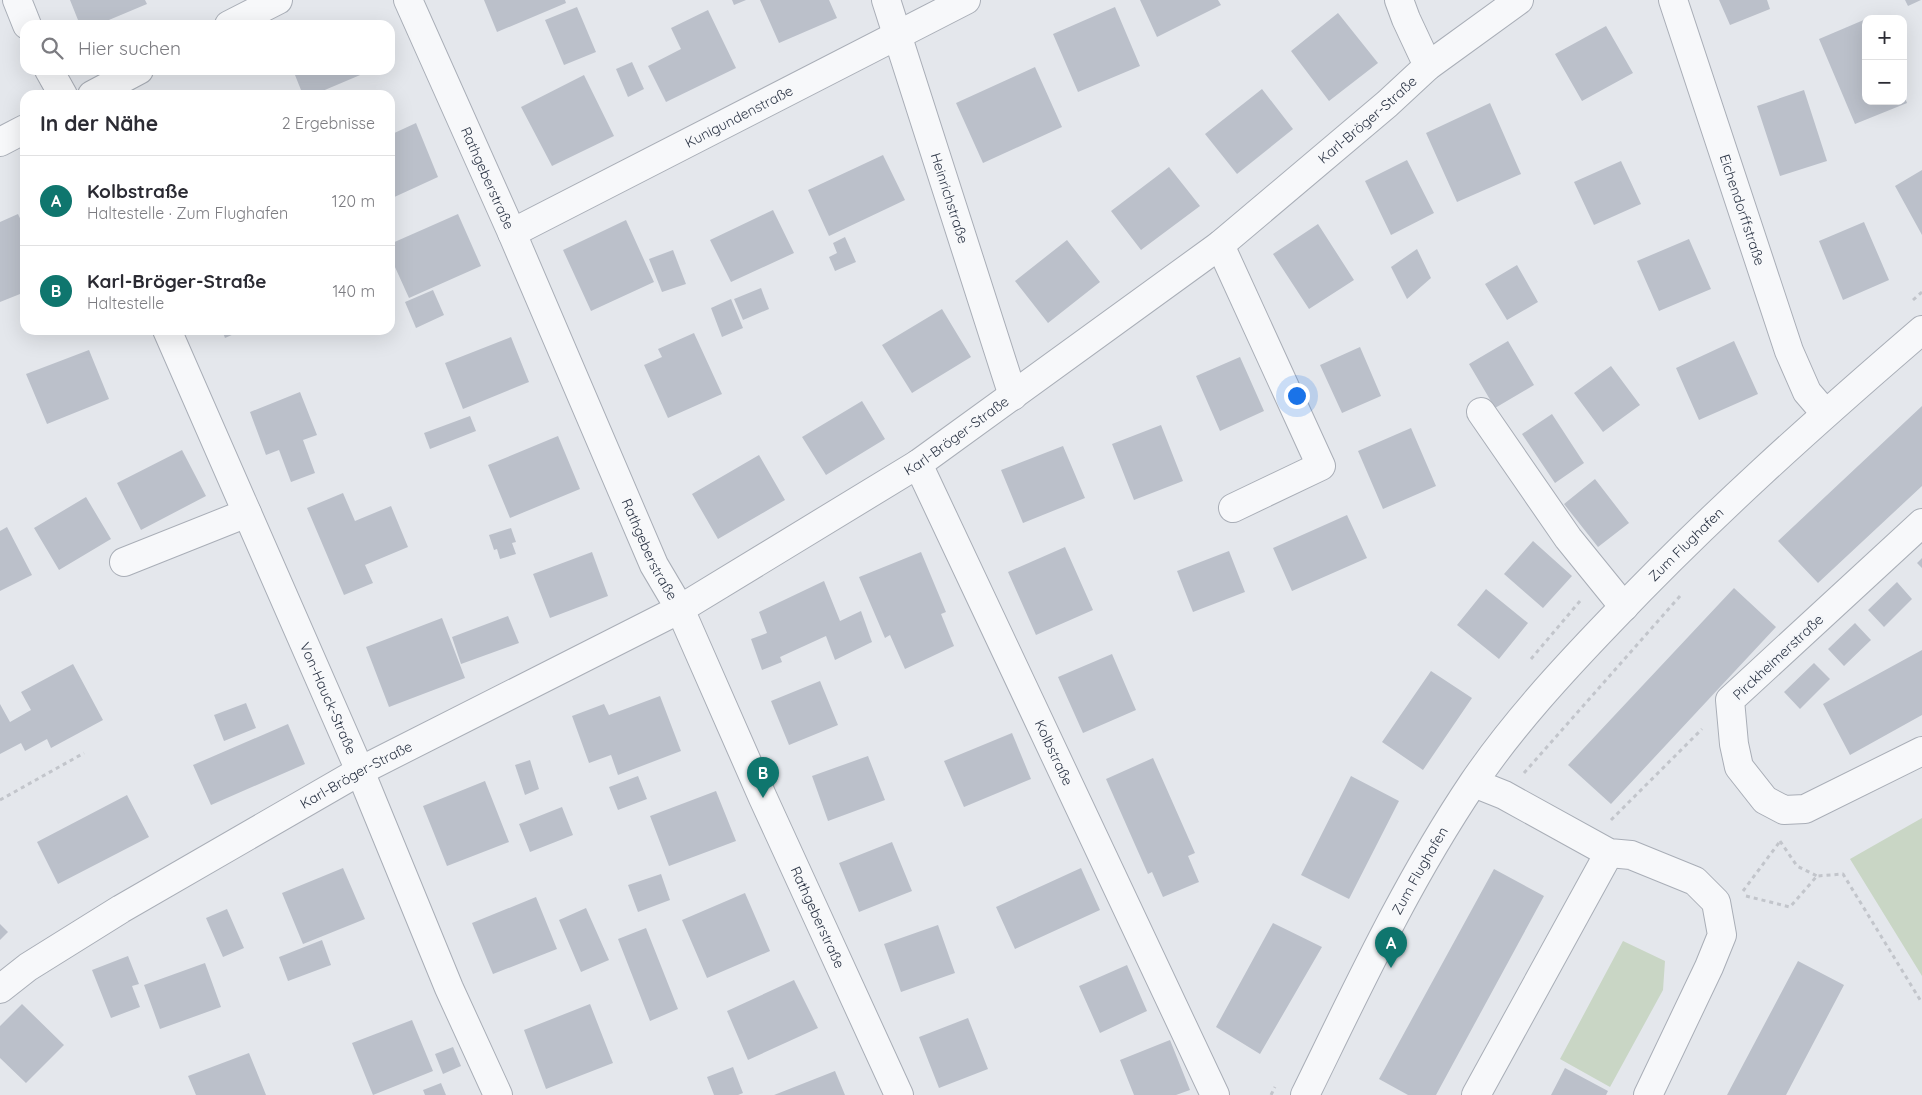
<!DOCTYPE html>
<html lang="de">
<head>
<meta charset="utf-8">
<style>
	:root { --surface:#fff; --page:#f2f2f3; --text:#2b2b33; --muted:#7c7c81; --line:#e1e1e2; --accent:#0f766e }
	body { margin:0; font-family:Quicksand,sans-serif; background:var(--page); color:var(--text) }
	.controls { position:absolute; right:15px; top:15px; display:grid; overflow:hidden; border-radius:10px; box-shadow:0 5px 20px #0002 }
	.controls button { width:45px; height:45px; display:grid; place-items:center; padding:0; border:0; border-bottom:1px solid var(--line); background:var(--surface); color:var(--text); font:25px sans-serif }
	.you { position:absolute; left:1296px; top:395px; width:18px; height:18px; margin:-12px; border:4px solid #fff; border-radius:50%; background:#1a73e8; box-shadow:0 0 0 8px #1a73e833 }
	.badge { display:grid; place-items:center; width:32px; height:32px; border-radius:50%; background:var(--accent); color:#fff; font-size:16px; font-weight:700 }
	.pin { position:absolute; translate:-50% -41px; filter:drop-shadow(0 1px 2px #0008) }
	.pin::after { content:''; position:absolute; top:26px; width:18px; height:15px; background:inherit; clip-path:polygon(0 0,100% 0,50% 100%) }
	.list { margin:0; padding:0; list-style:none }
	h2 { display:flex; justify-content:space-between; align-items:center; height:65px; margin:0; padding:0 20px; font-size:21px }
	h2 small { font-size:16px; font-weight:400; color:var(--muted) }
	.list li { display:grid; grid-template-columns:32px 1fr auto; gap:15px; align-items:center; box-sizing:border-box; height:90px; padding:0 20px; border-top:1px solid var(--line) }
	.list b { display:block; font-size:19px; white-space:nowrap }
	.list p { margin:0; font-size:16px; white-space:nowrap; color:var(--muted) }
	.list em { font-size:16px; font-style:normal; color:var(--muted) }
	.icon { flex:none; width:28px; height:28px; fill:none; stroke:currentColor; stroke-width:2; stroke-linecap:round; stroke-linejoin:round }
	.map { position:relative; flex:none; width:1922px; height:1095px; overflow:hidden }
	.search { position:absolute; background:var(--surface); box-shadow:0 5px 20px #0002; left:20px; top:20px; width:375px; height:55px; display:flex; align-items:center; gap:12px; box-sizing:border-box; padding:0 18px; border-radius:15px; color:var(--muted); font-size:19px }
	.panel { position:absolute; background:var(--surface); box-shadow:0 5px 20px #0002; left:20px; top:90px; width:375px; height:245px; border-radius:15px }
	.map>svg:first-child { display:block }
</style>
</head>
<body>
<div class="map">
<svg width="1922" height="1095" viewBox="0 0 1922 1095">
	<rect width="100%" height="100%" fill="#e4e7ec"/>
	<path fill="#c9d6c5" d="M 1922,818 L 1922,976 L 1850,859 Z
		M 1623,941 L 1665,961 L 1663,990 L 1610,1087 L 1560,1059 Z"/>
	<path fill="#bbc0ca" d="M 70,0 L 145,0 L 147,4 L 97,25 L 80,25 Z
		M 484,0 L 565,0 L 566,3 L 497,32 Z
		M 732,0 L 746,0 L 734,5 Z
		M 760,0 L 829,0 L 837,18 L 779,43 Z
		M 1140,0 L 1218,0 L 1221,5 L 1157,37 Z
		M 1719,0 L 1767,0 L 1770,9 L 1730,25 Z
		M 1905,0 L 1921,0 L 1908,6 Z
		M 577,7 L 596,52 L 564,65 L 545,20 Z
		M 1115,7 L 1140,66 L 1078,92 L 1053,34 Z
		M 708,10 L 736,68 L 666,102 L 648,66 L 681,49 L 671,28 Z
		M 1338,13 L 1378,63 L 1329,101 L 1291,51 Z
		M 1866,19 L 1866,101 L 1903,101 L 1903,93 L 1907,103 L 1855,124 L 1819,39 Z
		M 1606,26 L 1633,73 L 1582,101 L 1555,54 Z
		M 632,62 L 644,89 L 628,97 L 616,69 Z
		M 1035,67 L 1062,127 L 983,163 L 956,103 Z
		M 293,70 L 372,70 L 313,95 L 303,95 Z
		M 584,75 L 614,136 L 552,166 L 521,107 Z
		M 1262,89 L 1293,129 L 1237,174 L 1205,134 Z
		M 1804,90 L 1827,161 L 1780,176 L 1757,106 Z
		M 1490,103 L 1521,174 L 1457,202 L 1426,133 Z
		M 416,123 L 438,177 L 390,199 L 390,135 Z
		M 883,155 L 905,200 L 829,236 L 808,190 Z
		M 1407,160 L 1434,213 L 1391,235 L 1365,181 Z
		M 1621,161 L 1641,204 L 1594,225 L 1574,182 Z
		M 1169,167 L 1200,206 L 1141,250 L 1111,211 Z
		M 1922,170 L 1922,235 L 1895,186 Z
		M 773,210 L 794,253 L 731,282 L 710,240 Z
		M 18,214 L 25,229 L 25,292 L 0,302 L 0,222 Z
		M 458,214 L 481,266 L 409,298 L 390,256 L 390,244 Z
		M 626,220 L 654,282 L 591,311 L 563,250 Z
		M 1864,222 L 1889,280 L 1843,300 L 1819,241 Z
		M 1318,224 L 1354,280 L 1309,309 L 1273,254 Z
		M 845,237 L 856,262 L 835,271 L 829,257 L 837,253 L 833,243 Z
		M 1689,239 L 1711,289 L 1659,311 L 1637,261 Z
		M 1067,240 L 1100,282 L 1048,323 L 1015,281 Z
		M 1417,249 L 1431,278 L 1407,299 L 1391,267 Z
		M 673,250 L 686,284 L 662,292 L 649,259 Z
		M 1517,265 L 1538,302 L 1507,320 L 1485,284 Z
		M 761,288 L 769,309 L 743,320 L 734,299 Z
		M 433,290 L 444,315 L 416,328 L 405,302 Z
		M 731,299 L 743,328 L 722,337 L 711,308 Z
		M 942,309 L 971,357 L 912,393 L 882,345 Z
		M 222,330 L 243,330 L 225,338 Z
		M 694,333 L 722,394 L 668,418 L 644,365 L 662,357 L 658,349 Z
		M 511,337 L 529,382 L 463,409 L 445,363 Z
		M 1508,341 L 1534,385 L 1495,408 L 1469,364 Z
		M 1734,341 L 1758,394 L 1699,420 L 1676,368 Z
		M 1360,347 L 1381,396 L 1342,413 L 1320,365 Z
		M 89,350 L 109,399 L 47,424 L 26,374 Z
		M 1240,357 L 1264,411 L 1220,431 L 1196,376 Z
		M 1611,366 L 1640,405 L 1603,432 L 1574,393 Z
		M 300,392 L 317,435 L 303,440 L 315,473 L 291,482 L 279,450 L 266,455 L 250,412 Z
		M 862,401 L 885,439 L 826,475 L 802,437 Z
		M 1922,406 L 1922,486 L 1818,583 L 1778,541 Z
		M 1552,414 L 1584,463 L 1555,483 L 1522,434 Z
		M 470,416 L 476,431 L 430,449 L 424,433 Z
		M 1161,425 L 1183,481 L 1134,500 L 1112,444 Z
		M 1411,428 L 1436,486 L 1383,509 L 1358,451 Z
		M 558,436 L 580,489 L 510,518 L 488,465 Z
		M 1063,446 L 1085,498 L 1023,523 L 1001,470 Z
		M 182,450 L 206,496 L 141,530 L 117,483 Z
		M 759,455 L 785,500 L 718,539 L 692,494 Z
		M 1595,479 L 1629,523 L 1598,547 L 1564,504 Z
		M 343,493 L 355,521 L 391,506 L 408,547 L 365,565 L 373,583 L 344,595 L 307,508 Z
		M 86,497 L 111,539 L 59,570 L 34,528 Z
		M 1347,515 L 1367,558 L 1292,591 L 1273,548 Z
		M 7,527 L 32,575 L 0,591 L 0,531 Z
		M 511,528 L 516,542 L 512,543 L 516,554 L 500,559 L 497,549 L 494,550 L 489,535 Z
		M 1533,541 L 1572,576 L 1543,608 L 1504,574 Z
		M 1065,547 L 1093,610 L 1036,635 L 1008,572 Z
		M 1229,551 L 1245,592 L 1193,612 L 1177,571 Z
		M 592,552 L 608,596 L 550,618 L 533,574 Z
		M 921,552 L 946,612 L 941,614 L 954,646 L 905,669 L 890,635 L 885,638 L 859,577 Z
		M 1922,558 L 1922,568 L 1917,563 Z
		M 824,581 L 840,621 L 861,611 L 872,642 L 835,660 L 826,636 L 780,657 L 782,662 L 762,670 L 751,639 L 767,633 L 759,612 Z
		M 1897,582 L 1912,599 L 1884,627 L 1868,610 Z
		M 1734,588 L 1776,627 L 1611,804 L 1568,765 Z
		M 1486,589 L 1528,623 L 1499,659 L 1457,625 Z
		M 508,616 L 519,643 L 461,664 L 452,637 Z
		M 442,618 L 465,678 L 389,707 L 366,647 Z
		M 1855,623 L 1871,640 L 1844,666 L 1828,649 Z
		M 1922,650 L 1922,715 L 1850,755 L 1823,704 Z
		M 1112,654 L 1136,710 L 1083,733 L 1058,677 Z
		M 1814,663 L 1830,679 L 1800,709 L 1784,692 Z
		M 73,664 L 103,720 L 51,748 L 47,739 L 25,751 L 21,743 L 0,754 L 0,704 L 10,722 L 31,710 L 21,692 Z
		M 1431,671 L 1472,698 L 1423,770 L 1382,742 Z
		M 820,681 L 838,725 L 789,745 L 771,701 Z
		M 660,696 L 681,751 L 618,775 L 611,755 L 589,763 L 572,716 L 604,704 L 609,715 Z
		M 246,703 L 256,728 L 224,741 L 214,715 Z
		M 288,724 L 305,764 L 211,805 L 193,765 Z
		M 1012,733 L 1031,779 L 964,807 L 944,761 Z
		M 868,756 L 885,800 L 828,821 L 812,776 Z
		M 1153,758 L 1195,853 L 1188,856 L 1199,882 L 1163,897 L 1152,872 L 1148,874 L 1106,779 Z
		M 530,760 L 539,789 L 525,795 L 515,765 Z
		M 638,776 L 647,799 L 618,810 L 609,787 Z
		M 1351,776 L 1399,801 L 1349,899 L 1301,875 Z
		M 485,781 L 509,842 L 447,866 L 423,806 Z
		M 716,791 L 736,841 L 669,866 L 650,816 Z
		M 127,795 L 149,837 L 58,884 L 37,842 Z
		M 562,807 L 573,835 L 530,852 L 519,824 Z
		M 892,842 L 912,891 L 859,912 L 839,863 Z
		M 343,868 L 365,919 L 303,944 L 282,893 Z
		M 1081,868 L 1100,910 L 1015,949 L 996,907 Z
		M 1494,869 L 1544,896 L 1436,1095 L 1408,1095 L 1379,1079 Z
		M 661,874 L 670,900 L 638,912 L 628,885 Z
		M 745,893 L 770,951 L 707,978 L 682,920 Z
		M 536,897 L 557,949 L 493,974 L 472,923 Z
		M 586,908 L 609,960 L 581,972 L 559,920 Z
		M 227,909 L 244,948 L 223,957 L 206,918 Z
		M 1273,923 L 1322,947 L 1260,1054 L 1216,1027 Z
		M 0,924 L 8,932 L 0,940 Z
		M 938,925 L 955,973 L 901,992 L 884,944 Z
		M 646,928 L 678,1009 L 650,1021 L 618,939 Z
		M 322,940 L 331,965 L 288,981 L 279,957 Z
		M 128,956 L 139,984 L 132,986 L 140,1007 L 111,1018 L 92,970 Z
		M 1798,961 L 1844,985 L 1786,1095 L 1727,1095 Z
		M 205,963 L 221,1007 L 160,1029 L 144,985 Z
		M 1127,965 L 1147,1011 L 1100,1033 L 1079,986 Z
		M 794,980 L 818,1028 L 748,1060 L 727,1011 Z
		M 22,1004 L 64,1045 L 26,1083 L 0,1058 L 0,1026 Z
		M 590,1004 L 613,1063 L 546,1089 L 524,1030 Z
		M 968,1018 L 988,1069 L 939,1088 L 919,1037 Z
		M 412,1020 L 433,1071 L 373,1095 L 352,1043 Z
		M 1170,1040 L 1190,1090 L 1176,1095 L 1134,1095 L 1120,1060 Z
		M 453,1047 L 461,1066 L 443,1074 L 435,1054 Z
		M 249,1053 L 266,1095 L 196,1095 L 188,1076 Z
		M 733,1067 L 743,1093 L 738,1095 L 714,1095 L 707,1077 Z
		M 1565,1068 L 1608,1091 L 1606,1095 L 1551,1095 Z
		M 835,1071 L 845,1095 L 774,1095 Z
		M 441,1083 L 446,1095 L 425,1095 L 423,1090 Z"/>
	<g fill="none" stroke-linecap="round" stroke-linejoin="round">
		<defs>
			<g id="minor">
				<path d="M 17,0 L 27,25"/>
				<path id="s1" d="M 408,0 L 512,233 L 654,565 L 680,609 L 763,798 L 899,1095"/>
				<path id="s2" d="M 886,0 L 1013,396"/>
				<path d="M 1399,0 L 1406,19 L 1428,66"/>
				<path id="s3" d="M 1673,0 L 1789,351 L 1807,392 L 1825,413"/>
				<path d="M 229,25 L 278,0"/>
				<path d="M 49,70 L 63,95"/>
				<path d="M 92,95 L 139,70"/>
				<path d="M 0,142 L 25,129"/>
				<path id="s4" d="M 512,233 L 966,0"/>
				<path d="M 1220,245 L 1321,466 L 1233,508"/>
				<path id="s5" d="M 167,330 L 360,771 L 449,988 L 498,1095"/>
				<path d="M 1481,412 L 1568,538 L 1624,607"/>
				<path id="s6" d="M 918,464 L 1215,1095"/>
				<path d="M 1922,523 L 1730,700 L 1734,744 L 1739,767 L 1765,800 L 1784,810 L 1805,809 L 1922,751"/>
				<path d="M 124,562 L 247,513"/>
				<path d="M 1474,783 L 1504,795 L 1609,853 L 1631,855 L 1695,881 L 1716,902 L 1722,935 L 1709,967 L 1648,1095"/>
				<path id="s7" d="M 0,989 L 28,967 L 121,909 L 360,771 L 680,609 L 918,464 L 1220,245 L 1387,104 L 1428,66 L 1519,0"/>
				<path id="s8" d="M 1305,1095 C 1357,989 1407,881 1473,783 C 1513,724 1562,671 1612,619 C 1709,517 1815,422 1922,330"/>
				<path d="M 1476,1095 L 1609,853"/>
			</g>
		</defs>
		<use href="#minor" stroke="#a9aeb7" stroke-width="30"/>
		<path stroke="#c2c5cb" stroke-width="3" stroke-dasharray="4 4" stroke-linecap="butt" d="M 1913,300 L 1922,292
			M 1531,659 L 1580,601
			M 1524,773 L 1680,596
			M 0,800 L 84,753
			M 1611,820 L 1702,729
			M 1780,841 L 1797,866 L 1817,876
			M 1743,891 L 1781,840
			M 1746,896 L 1790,907 L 1817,876 L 1843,874 L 1922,1003
			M 1271,1095 L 1275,1087"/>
		<use href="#minor" stroke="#f7f8fa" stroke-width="28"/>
	</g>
	<g text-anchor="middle" stroke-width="4.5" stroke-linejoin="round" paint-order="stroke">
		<g font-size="14" fill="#2b3445" stroke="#f4f6f9">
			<text dy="5" stroke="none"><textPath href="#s4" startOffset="255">Kunigundenstraße</textPath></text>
			<text dy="5" stroke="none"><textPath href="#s7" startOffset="1625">Karl-Bröger-Straße</textPath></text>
			<text dy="5" stroke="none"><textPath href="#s1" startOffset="195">Rathgeberstraße</textPath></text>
			<text dy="5" stroke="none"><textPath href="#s2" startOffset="208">Heinrichstraße</textPath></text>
			<text dy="5" stroke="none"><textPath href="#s3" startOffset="221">Eichendorffstraße</textPath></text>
			<text dy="5" stroke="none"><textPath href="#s7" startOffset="1106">Karl-Bröger-Straße</textPath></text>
			<text dy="5" stroke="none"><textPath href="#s8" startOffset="675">Zum Flughafen</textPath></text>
			<text dy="5" stroke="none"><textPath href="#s1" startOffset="600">Rathgeberstraße</textPath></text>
			<text transform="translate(1778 657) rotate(-43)" y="5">Pirckheimerstraße</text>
			<text dy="5" stroke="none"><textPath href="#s5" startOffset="402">Von-Hauck-Straße</textPath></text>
			<text dy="5" stroke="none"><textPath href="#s6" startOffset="319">Kolbstraße</textPath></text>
			<text dy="5" stroke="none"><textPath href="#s7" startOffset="416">Karl-Bröger-Straße</textPath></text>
			<text dy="5" stroke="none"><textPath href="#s8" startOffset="252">Zum Flughafen</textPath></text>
			<text dy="5" stroke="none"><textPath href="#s1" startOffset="1005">Rathgeberstraße</textPath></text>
		</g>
	</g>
</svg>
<div class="controls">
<button>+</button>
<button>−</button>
</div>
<div class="you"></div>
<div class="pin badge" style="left:1391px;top:968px">A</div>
<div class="pin badge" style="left:763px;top:798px">B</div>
<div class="search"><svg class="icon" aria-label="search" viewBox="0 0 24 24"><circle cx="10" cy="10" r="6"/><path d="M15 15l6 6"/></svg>Hier suchen</div>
<section class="panel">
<h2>In der Nähe<small>2 Ergebnisse</small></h2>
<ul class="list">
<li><span class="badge">A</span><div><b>Kolbstraße</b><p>Haltestelle · Zum Flughafen</p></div><em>120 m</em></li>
<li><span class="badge">B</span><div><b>Karl-Bröger-Straße</b><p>Haltestelle</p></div><em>140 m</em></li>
</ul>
</section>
</div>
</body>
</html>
